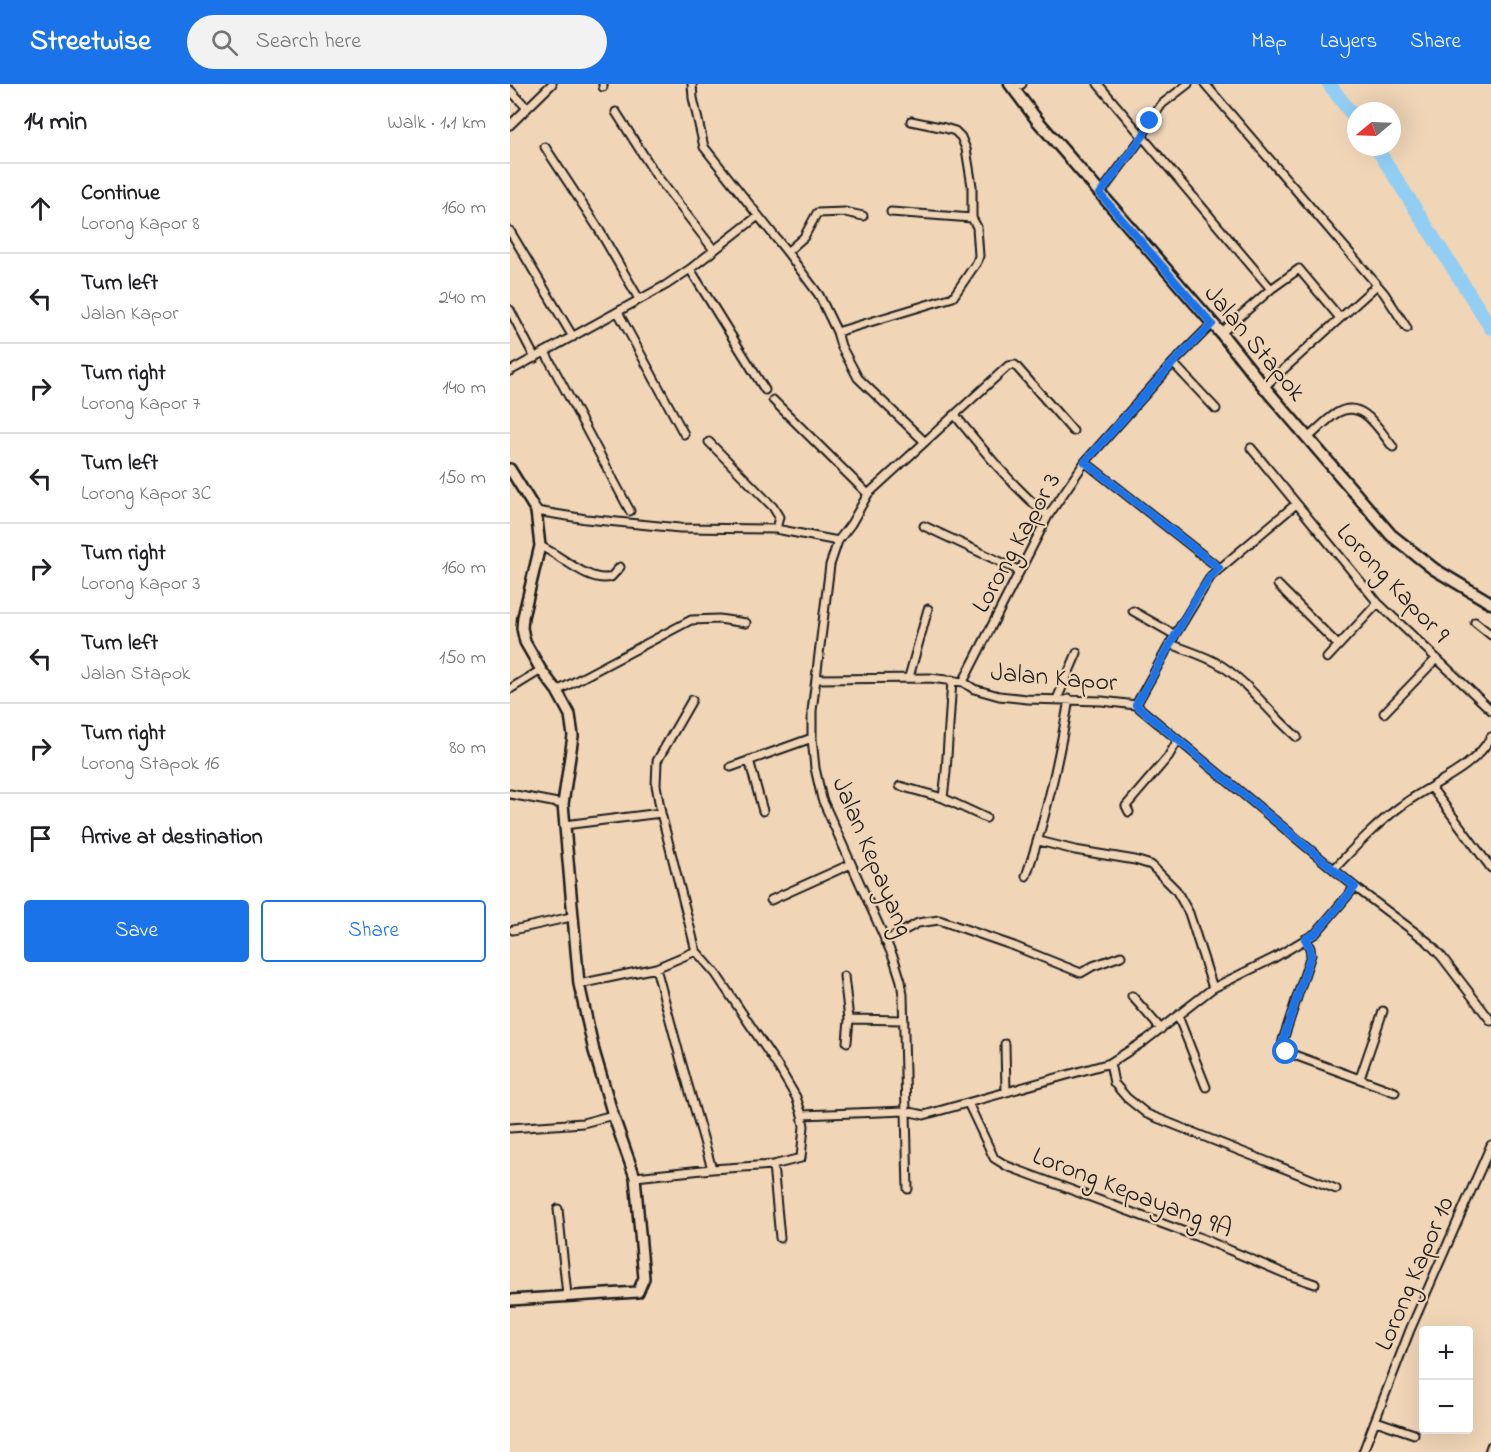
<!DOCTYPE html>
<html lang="en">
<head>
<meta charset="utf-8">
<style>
	:root { --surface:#fff; --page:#f2f2f2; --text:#202124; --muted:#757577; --line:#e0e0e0; --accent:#1a73e8 }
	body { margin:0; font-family:"Indie Flower",sans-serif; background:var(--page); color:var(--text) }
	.controls { position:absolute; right:18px; bottom:18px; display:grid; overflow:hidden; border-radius:6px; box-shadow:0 6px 24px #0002 }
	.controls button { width:54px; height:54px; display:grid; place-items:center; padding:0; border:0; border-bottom:2px solid var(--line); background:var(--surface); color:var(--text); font:30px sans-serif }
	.compass { position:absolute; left:837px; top:18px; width:54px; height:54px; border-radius:50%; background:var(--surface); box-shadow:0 6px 24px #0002; rotate:251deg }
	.stop { position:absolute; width:18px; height:18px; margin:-14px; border:4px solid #1a73e8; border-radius:50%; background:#fff }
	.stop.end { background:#1a73e8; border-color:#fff; box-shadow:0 2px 6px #0008 }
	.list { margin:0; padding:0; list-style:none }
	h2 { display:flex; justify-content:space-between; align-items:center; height:78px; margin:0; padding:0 24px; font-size:26px }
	h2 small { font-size:20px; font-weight:400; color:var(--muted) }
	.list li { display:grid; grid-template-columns:39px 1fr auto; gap:18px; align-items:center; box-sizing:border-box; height:90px; padding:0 24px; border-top:2px solid var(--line) }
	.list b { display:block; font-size:22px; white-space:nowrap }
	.list p { margin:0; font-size:20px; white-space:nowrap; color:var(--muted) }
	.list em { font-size:20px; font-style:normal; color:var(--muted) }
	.actions { display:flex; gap:12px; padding:18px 24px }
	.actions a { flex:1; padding:14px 0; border:2px solid var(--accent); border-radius:6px; text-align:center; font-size:21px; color:var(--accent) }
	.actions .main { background:var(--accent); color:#fff }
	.icon { flex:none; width:33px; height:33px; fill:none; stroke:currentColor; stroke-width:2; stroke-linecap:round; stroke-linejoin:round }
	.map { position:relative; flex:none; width:981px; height:1368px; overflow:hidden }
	header { display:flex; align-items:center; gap:36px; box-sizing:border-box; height:84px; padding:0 30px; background:var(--accent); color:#fff }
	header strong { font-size:28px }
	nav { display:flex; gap:33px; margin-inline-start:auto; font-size:21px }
	.search { width:420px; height:54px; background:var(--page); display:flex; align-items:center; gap:15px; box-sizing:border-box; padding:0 21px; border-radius:33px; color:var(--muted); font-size:22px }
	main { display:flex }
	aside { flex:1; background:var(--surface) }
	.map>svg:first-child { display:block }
</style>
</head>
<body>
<header>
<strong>Streetwise</strong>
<div class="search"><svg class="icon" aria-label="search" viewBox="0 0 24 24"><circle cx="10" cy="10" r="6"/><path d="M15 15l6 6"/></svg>Search here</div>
<nav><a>Map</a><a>Layers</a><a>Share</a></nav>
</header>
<main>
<aside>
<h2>14 min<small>Walk · 1.1 km</small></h2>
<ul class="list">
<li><svg class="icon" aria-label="ahead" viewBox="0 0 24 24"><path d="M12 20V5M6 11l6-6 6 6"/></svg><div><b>Continue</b><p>Lorong Kapor 8</p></div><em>160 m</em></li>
<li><svg class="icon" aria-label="left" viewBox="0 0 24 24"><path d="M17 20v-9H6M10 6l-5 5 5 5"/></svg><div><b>Turn left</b><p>Jalan Kapor</p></div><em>240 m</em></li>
<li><svg class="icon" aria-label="right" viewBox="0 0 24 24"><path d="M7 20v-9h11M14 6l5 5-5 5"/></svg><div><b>Turn right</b><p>Lorong Kapor 7</p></div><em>140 m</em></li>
<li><svg class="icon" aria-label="left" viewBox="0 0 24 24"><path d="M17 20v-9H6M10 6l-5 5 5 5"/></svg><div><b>Turn left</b><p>Lorong Kapor 3C</p></div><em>150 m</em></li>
<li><svg class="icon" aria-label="right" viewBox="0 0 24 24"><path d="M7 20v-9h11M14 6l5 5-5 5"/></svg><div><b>Turn right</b><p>Lorong Kapor 3</p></div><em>160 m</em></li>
<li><svg class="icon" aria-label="left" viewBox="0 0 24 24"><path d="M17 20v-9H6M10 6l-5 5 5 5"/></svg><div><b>Turn left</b><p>Jalan Stapok</p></div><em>150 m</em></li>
<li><svg class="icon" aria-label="right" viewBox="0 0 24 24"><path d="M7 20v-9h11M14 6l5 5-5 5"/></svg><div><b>Turn right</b><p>Lorong Stapok 16</p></div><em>80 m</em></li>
<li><svg class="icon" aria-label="arrive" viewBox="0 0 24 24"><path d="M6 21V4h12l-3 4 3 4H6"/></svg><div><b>Arrive at destination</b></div></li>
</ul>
<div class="actions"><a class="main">Save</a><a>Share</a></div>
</aside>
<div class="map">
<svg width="981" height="1368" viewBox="0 0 981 1368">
	<rect width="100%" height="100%" fill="#f0d5b7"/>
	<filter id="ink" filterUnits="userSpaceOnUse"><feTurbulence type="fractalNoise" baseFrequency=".0167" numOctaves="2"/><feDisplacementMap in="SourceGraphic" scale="12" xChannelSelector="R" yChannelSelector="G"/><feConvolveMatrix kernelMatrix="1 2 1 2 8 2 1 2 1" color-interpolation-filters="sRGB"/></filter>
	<g filter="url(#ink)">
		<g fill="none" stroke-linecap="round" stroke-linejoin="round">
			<path stroke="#92cef3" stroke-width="14" d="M 819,0 L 846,36
				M 866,63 L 981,244"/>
			<defs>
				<path id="minor" d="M 93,0 L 93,3
					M 182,0 L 183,14 L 194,63 L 277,168 L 309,211 L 327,248 L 331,262 L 348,294 L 414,357
					M 588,0 L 761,205
					M 695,0 L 874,209 L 897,244
					M 504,5 L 512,0
					M 0,6 L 17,24
					M 106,28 L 146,91 L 204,166
					M 0,41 L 42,0
					M 35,63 L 88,144 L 129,215
					M 590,110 L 633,52 L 640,37 L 652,20 L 678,0
					M 381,128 L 462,134
					M 0,147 L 63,253
					M 277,168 L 294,153 L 307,129 L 335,128 L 353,132
					M 180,185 L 255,306
					M 0,226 L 25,274
					M 108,228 L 174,350
					M 327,248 L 443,213 L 467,178 L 469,172 L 467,143 L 462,134 L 462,102 L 456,65 L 451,53 L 445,47 L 435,44 L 401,37
					M 711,249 L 761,205 L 789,185 L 830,234
					M 35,268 L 120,427
					M 663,279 L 706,325
					M 0,287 L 156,201 L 180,185 L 248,132
					M 754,303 L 867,201
					M 263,316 L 358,410
					M 445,331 C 474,367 502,402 538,432
					M 798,354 C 807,346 817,335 827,329 C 853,314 869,346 883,363
					M 199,358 L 263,423 L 269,433 L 266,445
					M 741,364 L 868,519 L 981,626
					M 575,378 L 709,484
					M 26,427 L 76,435 L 170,444 L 266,445 L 328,457
					M 414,442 L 510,487
					M 30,462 C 50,470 79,500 101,493 L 110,483
					M 768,501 L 828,561
					M 623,527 L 665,551
					M 965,538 L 981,551
					M 661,560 C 678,567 697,572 712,582 C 741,601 761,631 787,653
					M 817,574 L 868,519
					M 399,593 L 418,525
					M 306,595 L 420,594 L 453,598 L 464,605 L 489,612 L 517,615 L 592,617 L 626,621 L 845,803 L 918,858 L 932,873 L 981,937
					M 453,598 L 538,432 L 575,378 L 663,279 L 702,240
					M 0,605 L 31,586
					M 47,607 L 181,536 L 209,535 L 236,539
					M 547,615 L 567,569
					M 626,621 L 665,551 L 701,492 L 786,420
					M 874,629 L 926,575
					M 239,676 L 253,727
					M 221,683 L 302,654
					M 390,702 L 433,714 L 476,734
					M 921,703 L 981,784
					M 0,710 L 53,720
					M 433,714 L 436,688 L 442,596
					M 619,728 L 616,722 L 658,673 L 668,656
					M 54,741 L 151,729
					M 529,757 L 565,766 L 625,776 L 641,781 L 666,806 L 679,829 L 703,904
					M 824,785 C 845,763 865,741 891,722 C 921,699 962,687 981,653
					M 516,792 C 536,735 549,675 559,615
					M 261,816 L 341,780
					M 3,846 L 61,833
					M 795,855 L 800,864 L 801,871 L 773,956 L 772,963 L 776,968 L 885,1008
					M 375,857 L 408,839 L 429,836 L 504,862 L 571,889 L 583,882 L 611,872
					M 146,884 L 171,977 L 202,1085
					M 334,892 L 339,935
					M 69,900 L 146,884 L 186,867
					M 622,912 L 651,945
					M 668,932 L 696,1003
					M 337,958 L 339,935 L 394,936
					M 495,960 L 496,1008
					M 600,979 L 604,999 L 617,1014 L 637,1030 L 826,1105
					M 850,994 L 873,927
					M 458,1019 L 484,1074 L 497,1082 L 691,1154 L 776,1190 L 805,1200
					M 292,1031 L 396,1027 L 414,1031 L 600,979 L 636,956 L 703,904 L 764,874 L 806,849 L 845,803
					M 0,1044 L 73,1039 L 103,1031
					M 263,1081 L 270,1154
					M 125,1093 L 202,1085 L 263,1081 L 291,1074 L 294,1042 L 292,1031 L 286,1013 L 269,984 L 206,890 L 186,867 L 151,729 L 146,701 L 147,677 L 182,616
					M 398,1105 L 393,911 L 391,897 L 384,875 L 312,715 L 305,684 L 302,654 L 302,627 L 320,481 L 328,457 L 341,440 L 358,410 L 498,282 L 505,281 L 563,347
					M 48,1125 L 57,1211
					M 866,1337 L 904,1350
					M 853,1368 L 900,1246 L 981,1061
					M 979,1368 L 981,1362"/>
				<path id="tertiary" d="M 0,385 L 26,427 L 30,462 L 13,533 L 12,544 L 15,558 L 31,586 L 47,607 L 60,631 L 63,652 L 53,720 L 69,900 L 84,967 L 103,1031 L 125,1093 L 134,1194 L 128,1208 L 0,1216"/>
				<path id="secondary" d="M 500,0 L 527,36 L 711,249 L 754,303 L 881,451 L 924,485 L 981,519"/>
			</defs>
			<use href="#minor" stroke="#1c1c1c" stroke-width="11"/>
			<use href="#tertiary" stroke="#1c1c1c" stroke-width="14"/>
			<use href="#secondary" stroke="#1c1c1c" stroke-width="15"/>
			<use href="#minor" stroke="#f0d5b7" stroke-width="7"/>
			<use href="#tertiary" stroke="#f0d5b7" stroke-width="9"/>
			<use href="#secondary" stroke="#f0d5b7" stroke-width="10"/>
		</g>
	</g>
	<g fill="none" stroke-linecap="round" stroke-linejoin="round" filter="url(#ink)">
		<path stroke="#1a73e8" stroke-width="8" d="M 640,37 L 633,52 L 590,110 L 702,240 L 663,279 L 575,378 L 709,484 L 701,492 L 685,516 L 626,621 L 845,803 L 806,849 L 795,855 L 800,864 L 801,871 L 773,956 L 772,963 L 776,968"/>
	</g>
	<g text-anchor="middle" stroke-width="4.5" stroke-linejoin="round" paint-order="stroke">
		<g font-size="26" fill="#1c1c1c" stroke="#f0d5b7">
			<text transform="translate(746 258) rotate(50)" y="9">Jalan Stapok</text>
			<text transform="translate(505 458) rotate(-61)" y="9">Lorong Kapor 3</text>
			<text transform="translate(884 498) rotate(47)" y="9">Lorong Kapor 9</text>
			<text transform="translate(544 592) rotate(5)" y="9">Jalan Kapor</text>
			<text transform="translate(364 772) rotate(67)" y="9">Jalan Kepayang</text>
			<text transform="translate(623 1107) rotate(21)" y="9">Lorong Kepayang 9A</text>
			<text transform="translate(903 1189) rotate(-67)" y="9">Lorong Kapor 10</text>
		</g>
	</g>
</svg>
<div class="controls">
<button>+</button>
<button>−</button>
</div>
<svg class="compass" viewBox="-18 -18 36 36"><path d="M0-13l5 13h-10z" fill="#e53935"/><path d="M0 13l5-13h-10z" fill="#757577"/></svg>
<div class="stop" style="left:776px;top:968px"></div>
<div class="stop end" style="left:640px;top:37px"></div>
</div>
</main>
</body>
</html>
